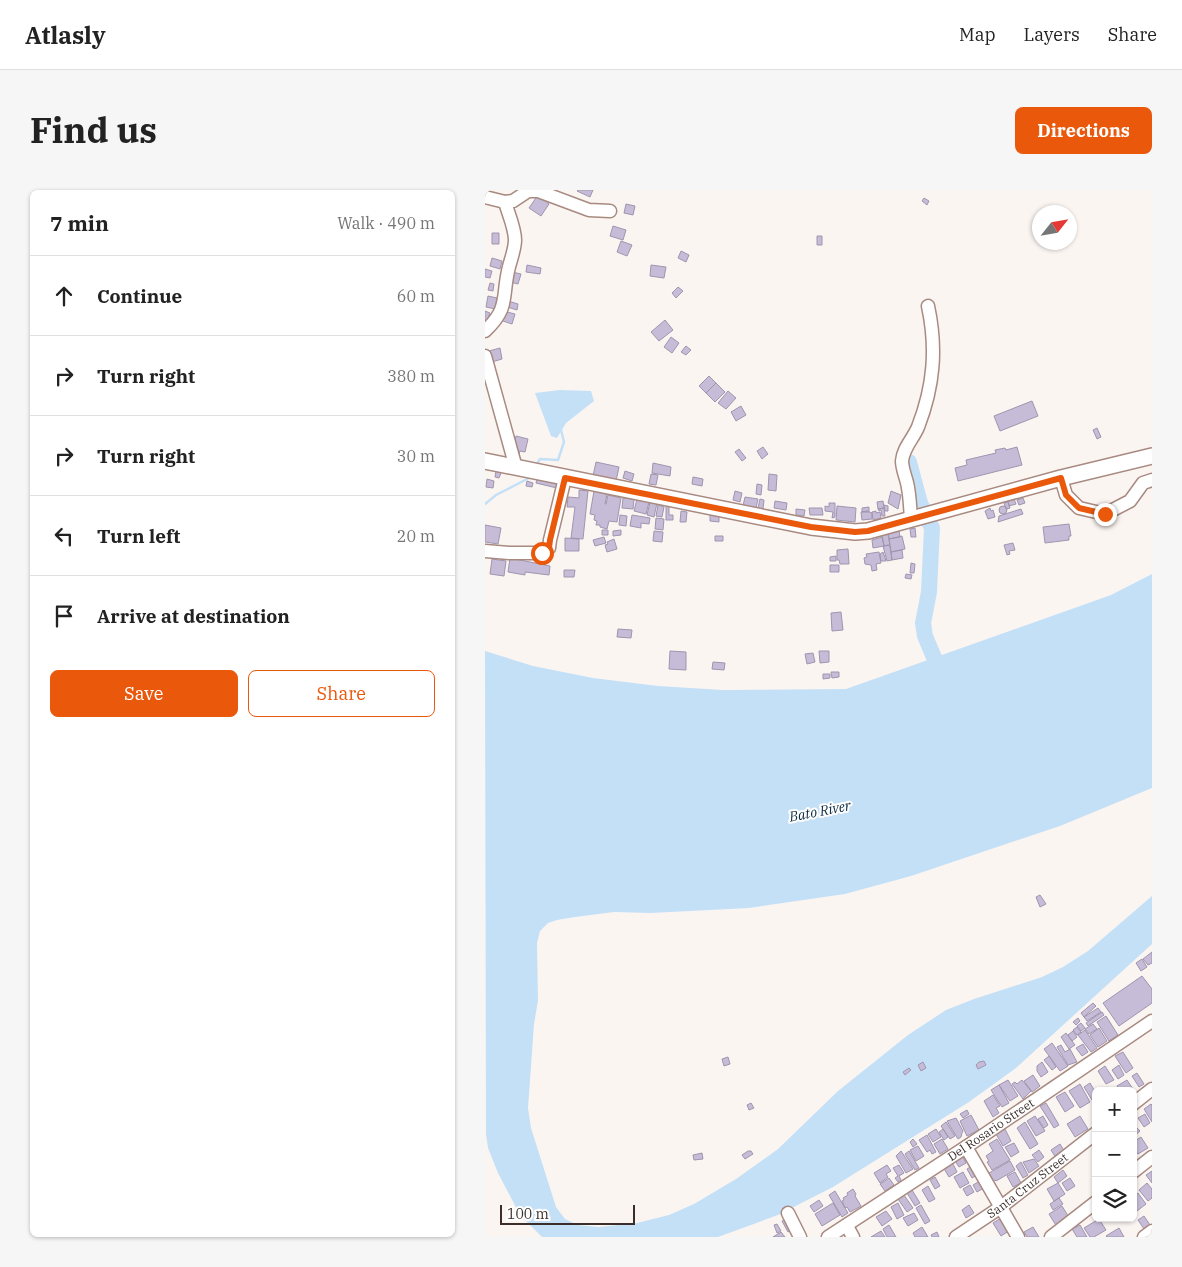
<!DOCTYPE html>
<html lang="en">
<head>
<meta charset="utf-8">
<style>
	:root { --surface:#fff; --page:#f6f6f6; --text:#222; --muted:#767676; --line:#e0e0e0; --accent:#ea580c }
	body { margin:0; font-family:"IBM Plex Serif",serif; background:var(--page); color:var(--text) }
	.controls { position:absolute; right:15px; bottom:15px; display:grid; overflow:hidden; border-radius:8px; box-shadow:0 1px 4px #0004 }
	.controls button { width:45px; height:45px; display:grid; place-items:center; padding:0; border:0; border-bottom:1px solid var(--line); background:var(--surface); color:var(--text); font:25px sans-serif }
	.compass { position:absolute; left:547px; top:15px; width:45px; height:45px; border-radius:50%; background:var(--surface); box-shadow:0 1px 4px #0004; rotate:59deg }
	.scale { position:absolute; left:15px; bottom:12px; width:135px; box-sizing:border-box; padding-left:5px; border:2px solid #3b2e2a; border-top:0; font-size:14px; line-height:18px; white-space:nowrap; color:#3b2e2a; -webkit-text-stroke:4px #fff; paint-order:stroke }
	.stop { position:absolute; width:15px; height:15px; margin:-11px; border:4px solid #ea580c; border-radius:50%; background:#fff }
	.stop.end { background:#ea580c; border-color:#fff; box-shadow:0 1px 5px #0008 }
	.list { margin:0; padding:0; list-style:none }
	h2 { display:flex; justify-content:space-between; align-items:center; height:65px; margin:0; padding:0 20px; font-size:21px }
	h2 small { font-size:16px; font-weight:400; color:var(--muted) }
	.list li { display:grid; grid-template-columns:32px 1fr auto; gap:15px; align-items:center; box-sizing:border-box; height:80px; padding:0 20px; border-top:1px solid var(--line) }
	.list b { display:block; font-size:19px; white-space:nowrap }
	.list em { font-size:16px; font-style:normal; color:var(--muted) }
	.actions { display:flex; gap:10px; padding:15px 20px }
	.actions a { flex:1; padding:11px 0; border:1px solid var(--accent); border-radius:8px; text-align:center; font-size:18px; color:var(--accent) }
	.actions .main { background:var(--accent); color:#fff }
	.icon { flex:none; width:28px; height:28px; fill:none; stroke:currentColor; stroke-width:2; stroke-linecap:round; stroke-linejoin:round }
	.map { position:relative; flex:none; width:667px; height:1047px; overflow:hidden; border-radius:8px }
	header { display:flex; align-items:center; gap:30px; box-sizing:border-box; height:70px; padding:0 25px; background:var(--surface); border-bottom:1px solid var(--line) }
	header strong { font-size:24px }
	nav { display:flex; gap:28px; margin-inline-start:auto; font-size:18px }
	.intro { display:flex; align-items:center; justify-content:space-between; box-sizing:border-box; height:120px; padding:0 30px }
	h1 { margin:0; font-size:35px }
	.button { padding:12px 22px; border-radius:8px; background:var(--accent); color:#fff; font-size:18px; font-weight:700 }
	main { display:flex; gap:30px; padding:0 30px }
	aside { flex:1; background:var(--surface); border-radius:8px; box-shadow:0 1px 4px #0004 }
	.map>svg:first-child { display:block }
</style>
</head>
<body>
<header>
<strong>Atlasly</strong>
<nav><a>Map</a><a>Layers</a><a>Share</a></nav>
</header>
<div class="intro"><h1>Find us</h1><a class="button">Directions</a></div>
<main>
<aside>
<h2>7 min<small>Walk · 490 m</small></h2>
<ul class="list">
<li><svg class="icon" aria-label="ahead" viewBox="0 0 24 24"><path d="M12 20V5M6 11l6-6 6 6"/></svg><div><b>Continue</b></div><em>60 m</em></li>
<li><svg class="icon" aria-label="right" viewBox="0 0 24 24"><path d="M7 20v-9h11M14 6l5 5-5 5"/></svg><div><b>Turn right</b></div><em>380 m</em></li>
<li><svg class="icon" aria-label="right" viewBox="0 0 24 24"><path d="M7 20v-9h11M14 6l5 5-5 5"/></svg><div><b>Turn right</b></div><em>30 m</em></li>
<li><svg class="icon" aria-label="left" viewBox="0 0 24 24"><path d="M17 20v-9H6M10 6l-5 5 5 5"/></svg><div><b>Turn left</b></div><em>20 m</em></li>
<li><svg class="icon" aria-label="arrive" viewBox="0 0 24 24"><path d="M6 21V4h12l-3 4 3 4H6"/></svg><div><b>Arrive at destination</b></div></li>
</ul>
<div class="actions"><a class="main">Save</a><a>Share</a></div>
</aside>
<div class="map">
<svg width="667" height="1047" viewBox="0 0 667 1047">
	<rect width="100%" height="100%" fill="#fbf5f2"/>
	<path fill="#c4e0f7" d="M 75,200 L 106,201 L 109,211 L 81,233 L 72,248 L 66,246 L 50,203 Z
		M 667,384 L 667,598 L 575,636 L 426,686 L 360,704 L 264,718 L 166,723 L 129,722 L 90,727 L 72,730 L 63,733 L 55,741 L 52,753 L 53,811 L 49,834 L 43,918 L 46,938 L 71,1017 L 80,1029 L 93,1035 L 114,1037 L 152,1033 L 184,1025 L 209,1014 L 251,989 L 293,959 L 353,901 L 423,845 L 461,820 L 489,809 L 557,787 L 578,777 L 603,761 L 667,706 L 667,754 L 531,878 L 484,912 L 348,997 L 293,1025 L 233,1047 L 57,1047 L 35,1025 L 13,983 L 3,958 L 1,944 L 0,461 L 48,476 L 108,488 L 173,496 L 238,500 L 361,499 L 626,405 Z"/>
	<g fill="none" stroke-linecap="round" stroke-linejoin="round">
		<path stroke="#c4e0f7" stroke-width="2.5" d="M 52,274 L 55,269 L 73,270 L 79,252 L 76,240
			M 0,314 L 11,305 L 48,286"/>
		<path stroke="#c4e0f7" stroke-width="16" d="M 424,272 L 435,313 L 447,338 L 444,402 L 438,433 L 440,446 L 458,489"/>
	</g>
	<path fill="#c6bcd7" stroke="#9f95af" d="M 93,0 L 108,0 L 105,7 L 92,1 Z
		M 53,5 L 64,14 L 56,26 L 44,18 Z
		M 439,8 L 444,11 L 442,15 L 437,11 Z
		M 141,14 L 150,16 L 148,25 L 139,23 Z
		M 128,36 L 141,40 L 138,50 L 125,46 Z
		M 7,43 L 14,43 L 14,54 L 7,54 Z
		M 332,46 L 337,46 L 337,55 L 332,55 Z
		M 136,51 L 147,55 L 142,66 L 132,62 Z
		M 196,61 L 204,65 L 201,72 L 193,68 Z
		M 7,68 L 17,71 L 15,79 L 5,76 Z
		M 42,75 L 56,78 L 55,84 L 41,82 Z
		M 166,75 L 181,77 L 179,88 L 165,86 Z
		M 0,79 L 7,81 L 5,88 L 0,87 Z
		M 27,82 L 36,84 L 33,94 L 25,92 Z
		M 5,93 L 9,94 L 8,101 L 3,100 Z
		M 193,97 L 198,101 L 191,108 L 187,103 Z
		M 3,106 L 12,108 L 10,119 L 1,117 Z
		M 20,110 L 33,114 L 32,120 L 19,116 Z
		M 0,121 L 5,123 L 1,134 L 0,134 Z
		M 18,121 L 30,124 L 27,134 L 15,130 Z
		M 180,130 L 188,140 L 174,151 L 166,142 Z
		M 186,147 L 194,153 L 187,163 L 179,157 Z
		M 201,156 L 206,160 L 201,165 L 196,162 Z
		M 15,158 L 17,169 L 7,172 L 4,161 Z
		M 224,186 L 231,193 L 221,203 L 214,196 Z
		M 231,193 L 240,202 L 230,212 L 221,203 Z
		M 243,201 L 251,208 L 241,219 L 233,213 Z
		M 547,211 L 553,226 L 515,241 L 509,226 Z
		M 256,216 L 261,225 L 251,231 L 246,222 Z
		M 612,238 L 616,247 L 612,249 L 608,240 Z
		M 31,246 L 43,249 L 40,262 L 35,261 L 34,264 L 27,262 Z
		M 278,257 L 283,264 L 277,269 L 272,261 Z
		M 532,257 L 537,275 L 473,291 L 470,278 L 482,275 L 481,270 L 511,263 L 510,260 L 520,258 L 521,260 Z
		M 254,259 L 261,268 L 257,271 L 250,262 Z
		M 111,272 L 134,277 L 131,291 L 108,286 Z
		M 168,273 L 186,277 L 185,286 L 167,283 Z
		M 11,281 L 16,283 L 14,288 L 10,287 Z
		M 140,281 L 149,284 L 147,291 L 138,288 Z
		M 166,284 L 173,285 L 171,295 L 164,294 Z
		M 284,284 L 292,285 L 291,301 L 283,300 Z
		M 208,287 L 218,289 L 217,296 L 207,294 Z
		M 2,289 L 9,291 L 8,298 L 1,297 Z
		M 52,289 L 77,293 L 76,299 L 51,293 Z
		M 42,291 L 48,293 L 47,297 L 41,296 Z
		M 272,294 L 277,295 L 276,305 L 271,304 Z
		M 94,300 L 103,301 L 98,349 L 86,348 L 90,317 L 82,317 L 83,307 L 94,308 Z
		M 109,301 L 122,304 L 120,314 L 121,314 L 123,305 L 136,308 L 132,332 L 124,331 L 122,339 L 115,337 L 115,335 L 111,335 L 112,331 L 109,330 L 110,325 L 105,324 Z
		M 250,301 L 257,303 L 255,312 L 248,310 Z
		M 406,301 L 416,305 L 413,319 L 403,313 Z
		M 260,307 L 273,309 L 271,318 L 258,316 Z
		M 138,308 L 149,309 L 148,319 L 137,318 Z
		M 538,308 L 540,313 L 534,315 L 532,310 Z
		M 152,309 L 164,312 L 161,324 L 149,321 Z
		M 275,309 L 279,310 L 278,319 L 273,318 Z
		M 529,309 L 531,314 L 524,316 L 523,311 Z
		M 290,311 L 302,313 L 301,320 L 289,318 Z
		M 398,311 L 399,318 L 393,319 L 392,312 Z
		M 165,312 L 172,313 L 169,327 L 162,325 Z
		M 523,312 L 525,318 L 521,319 L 519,313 Z
		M 344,313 L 350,313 L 350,327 L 347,328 L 348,322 L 340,321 L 340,316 L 344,317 Z
		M 173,315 L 179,317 L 177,327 L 171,326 Z
		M 399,315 L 403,316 L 403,321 L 400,321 Z
		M514 320a4 4 0 1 1 8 0a4 4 0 1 1-8 0Z
		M 181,316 L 184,316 L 184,325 L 188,325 L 188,330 L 181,330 Z
		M 352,316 L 371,318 L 370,332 L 351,330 Z
		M 384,317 L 384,322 L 377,322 L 377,318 Z
		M 324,318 L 337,318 L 338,325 L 325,325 Z
		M 399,318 L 400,326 L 397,326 L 396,320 L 394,321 L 393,319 Z
		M 505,318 L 506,321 L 508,320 L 510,327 L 503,329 L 500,321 Z
		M 311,319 L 320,320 L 319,326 L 311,325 Z
		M 536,319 L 538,324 L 513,332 L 514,326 Z
		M 196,321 L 202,322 L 201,332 L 195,332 Z
		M 382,321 L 387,323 L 387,329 L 377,330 L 376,322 Z
		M 391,321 L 391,323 L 395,322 L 396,328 L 388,330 L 387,322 Z
		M 135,325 L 142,326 L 141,336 L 134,335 Z
		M 147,325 L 165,328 L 164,334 L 156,333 L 156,338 L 145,336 Z
		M 225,325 L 234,326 L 234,332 L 225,331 Z
		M 171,328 L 179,329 L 178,340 L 170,339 Z
		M 584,334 L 586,346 L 584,346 L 584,350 L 560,353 L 558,337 Z
		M 0,335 L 16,338 L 13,354 L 0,352 Z
		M 430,338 L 431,347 L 426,347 L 425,339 Z
		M 117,340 L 123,340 L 123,345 L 117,345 Z
		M 136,340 L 136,345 L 128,346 L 128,341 Z
		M 169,341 L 178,342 L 177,352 L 168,351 Z
		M 414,341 L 415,347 L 404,349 L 403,344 Z
		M 403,344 L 405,355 L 399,356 L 397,345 Z
		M 230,346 L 238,346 L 238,351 L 230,351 Z
		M 417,346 L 420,359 L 406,362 L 404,349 Z
		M 119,347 L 121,353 L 110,356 L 108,350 Z
		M 397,347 L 399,356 L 388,358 L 387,350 Z
		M 80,348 L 94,349 L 94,361 L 80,361 Z
		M 129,349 L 132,359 L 122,362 L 120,355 L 123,354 L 122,352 Z
		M 528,353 L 530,360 L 524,361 L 525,364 L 522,365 L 519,355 Z
		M 403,355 L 405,356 L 407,370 L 402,371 L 398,356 Z
		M 363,359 L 364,374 L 355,374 L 354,370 L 352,370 L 352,360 Z
		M 417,360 L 418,368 L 407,370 L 406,362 Z
		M 394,362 L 396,373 L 391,374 L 392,380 L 387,381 L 386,375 L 380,374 L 379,368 L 382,367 L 381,364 Z
		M 398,362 L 401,371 L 396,371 L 395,364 Z
		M 351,366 L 351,371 L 345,371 L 345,367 Z
		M 25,368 L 65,376 L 64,385 L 40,382 L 40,385 L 23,382 Z
		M 7,369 L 21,371 L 19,386 L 5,384 Z
		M 426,373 L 430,374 L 429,383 L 425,383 Z
		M 345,375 L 354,375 L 354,382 L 345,382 Z
		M 79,380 L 90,380 L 89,387 L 79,387 Z
		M 421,384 L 427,385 L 426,389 L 420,388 Z
		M 356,422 L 358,440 L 347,441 L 346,423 Z
		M 133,439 L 147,440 L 146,448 L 132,447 Z
		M 185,461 L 201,462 L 201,480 L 184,479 Z
		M 334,461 L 344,461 L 344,472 L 335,473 Z
		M 328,463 L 330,472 L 322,474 L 320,464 Z
		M 228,472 L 240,473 L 239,480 L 227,479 Z
		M 346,482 L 354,482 L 354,487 L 347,488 Z
		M 338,484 L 345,484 L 345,488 L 338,489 Z
		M 555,705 L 561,714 L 555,717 L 551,707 Z
		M 667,762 L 667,773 L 663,775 L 658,769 Z
		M 657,769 L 662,777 L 656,781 L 651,773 Z
		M 657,786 L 667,799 L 667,813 L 634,836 L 618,813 Z
		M 608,813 L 611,816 L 599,827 L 596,823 Z
		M 613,818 L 616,822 L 602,831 L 599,827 Z
		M 617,822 L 619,825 L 603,836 L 601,833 Z
		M 621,826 L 633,845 L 624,851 L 612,832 Z
		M 593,828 L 595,831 L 591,835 L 588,832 Z
		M 596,833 L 600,838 L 596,841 L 592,836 Z
		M 608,834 L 612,839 L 604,844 L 600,839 Z
		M 592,837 L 596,842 L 592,845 L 588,840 Z
		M 614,838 L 622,851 L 613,857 L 605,845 Z
		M 600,840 L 612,858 L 606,862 L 593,845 Z
		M 588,841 L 592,847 L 587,851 L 583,845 Z
		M 581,843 L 590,855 L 584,859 L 576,847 Z
		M 567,853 L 583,876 L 575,881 L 559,859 Z
		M 598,854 L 603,862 L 597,866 L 591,858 Z
		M 576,855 L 580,862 L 585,859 L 592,872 L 583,875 L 572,857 Z
		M 638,862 L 648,878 L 641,883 L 630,866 Z
		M 564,866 L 571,877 L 567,880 L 559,870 Z
		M 243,867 L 245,874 L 239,876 L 237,869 Z
		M 499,871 L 501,875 L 493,879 L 491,875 L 494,872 Z
		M 438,872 L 441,878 L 436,881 L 433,875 Z
		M 557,872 L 563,882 L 556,887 L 552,881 L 552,876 Z
		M 634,875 L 639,885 L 633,889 L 627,880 Z
		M 620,876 L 629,890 L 621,894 L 613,881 Z
		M 424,878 L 426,880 L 420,885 L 418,882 Z
		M 652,883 L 659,894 L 654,897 L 647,886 Z
		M 548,885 L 555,896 L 547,902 L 539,891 Z
		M 523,890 L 533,906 L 525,911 L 514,895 Z
		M 537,890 L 546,901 L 538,909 L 527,894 L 530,892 L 532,894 Z
		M 642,890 L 652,905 L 648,907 L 648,901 L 635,901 L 632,896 Z
		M 605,893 L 611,903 L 611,907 L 607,910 L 599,897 Z
		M 595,894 L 605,912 L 595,918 L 584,901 Z
		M 514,895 L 524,913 L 517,917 L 506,900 Z
		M 580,902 L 589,916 L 580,922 L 571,907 Z
		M 508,905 L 515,916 L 511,918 L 514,923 L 508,927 L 499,911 Z
		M 266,913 L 269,918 L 264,920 L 262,915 Z
		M 561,913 L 574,935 L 569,938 L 555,916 Z
		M 666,914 L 667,915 L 667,932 L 659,919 Z
		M 482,920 L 484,924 L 478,928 L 475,924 Z
		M 660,924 L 665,933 L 659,937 L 653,928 Z
		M 486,925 L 494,940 L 482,946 L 475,931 Z
		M 550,926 L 560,941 L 551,946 L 542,931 Z
		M 558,926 L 563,935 L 559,938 L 553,929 Z
		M 595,926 L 603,939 L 590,947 L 582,934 Z
		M 471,928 L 478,941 L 477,943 L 476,947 L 473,949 L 462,931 Z
		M 461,932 L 470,946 L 465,949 L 456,936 Z
		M 540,932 L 553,954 L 545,959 L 532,938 Z
		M 648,934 L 655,941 L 648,947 Z
		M 451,939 L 456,947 L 448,952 L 443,944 Z
		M 458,939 L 463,947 L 459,950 L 454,942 Z
		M 520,939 L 526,951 L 518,956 L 511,944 Z
		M 442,945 L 451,962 L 447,964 L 445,960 L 442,962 L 434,950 Z
		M 656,947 L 663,958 L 653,964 L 648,956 L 648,952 Z
		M 428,949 L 432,954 L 428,957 L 425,952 Z
		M 457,949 L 463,959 L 455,964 L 449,954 Z
		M 512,949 L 525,970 L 507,980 L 502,972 L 504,971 L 501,966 L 508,961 L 504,954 Z
		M 529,953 L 534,962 L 526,967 L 520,957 Z
		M 575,954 L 580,962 L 571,968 L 566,960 Z
		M 433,956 L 439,966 L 431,971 L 425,960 Z
		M 554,960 L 559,967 L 553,972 L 547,965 Z
		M 263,961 L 266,961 L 268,964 L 260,969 L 257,965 Z
		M 416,961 L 428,979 L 421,983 L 411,966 Z
		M 424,961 L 434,978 L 430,980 L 420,964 Z
		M 217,963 L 218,969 L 209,970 L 208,965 Z
		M 476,963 L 481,973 L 474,977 L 468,968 Z
		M 549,969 L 554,976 L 544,983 L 538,972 Z
		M 525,971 L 530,980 L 511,991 L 510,990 L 508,991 L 504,983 Z
		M 467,972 L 472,982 L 464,987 L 458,977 Z
		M 536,972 L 543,985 L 538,988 L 531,976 Z
		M 402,975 L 406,981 L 401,984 L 403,987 L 395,993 L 389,983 Z
		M 414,975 L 419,983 L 414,986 L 416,990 L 413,992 L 410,988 L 413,986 L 408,978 Z
		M 487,976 L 492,985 L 487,988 L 482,979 Z
		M 578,980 L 582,986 L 573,993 L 569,987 Z
		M 667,981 L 667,993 L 661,985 Z
		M 478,982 L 484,993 L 475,998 L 469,987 Z
		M 530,982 L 536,993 L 528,997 L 522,986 Z
		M 450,987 L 455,996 L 450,999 L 445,990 Z
		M 404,988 L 409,995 L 400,1001 L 395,994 Z
		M 585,988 L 590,996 L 582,1001 L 577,993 Z
		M 495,991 L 499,998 L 492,1002 L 488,995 Z
		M 573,993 L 580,1004 L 569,1011 L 562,999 Z
		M 662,993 L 667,999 L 667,1008 L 663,1011 L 654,1000 Z
		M 485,995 L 489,1002 L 482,1006 L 478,999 Z
		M 443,996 L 450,1009 L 444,1012 L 437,1000 Z
		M 368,999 L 371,1004 L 370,1006 L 376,1016 L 365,1022 L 362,1017 L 360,1018 L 357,1011 L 359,1010 L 358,1008 L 363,1005 L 362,1003 Z
		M 427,1000 L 435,1013 L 430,1016 L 422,1003 Z
		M 350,1001 L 363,1023 L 357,1027 L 344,1005 Z
		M 653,1003 L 661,1014 L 648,1024 L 648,1007 Z
		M 419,1005 L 428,1018 L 422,1022 L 413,1009 Z
		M 574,1008 L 578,1014 L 568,1020 L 565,1014 Z
		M 334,1010 L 338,1016 L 329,1022 L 325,1016 Z
		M 348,1013 L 355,1025 L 337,1036 L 330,1024 Z
		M 413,1013 L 419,1025 L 412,1029 L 406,1017 Z
		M 436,1015 L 445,1031 L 440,1034 L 431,1018 Z
		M 484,1015 L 489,1023 L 481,1028 L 477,1020 Z
		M 577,1016 L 585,1029 L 572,1037 L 564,1024 Z
		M 401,1021 L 407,1029 L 397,1036 L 391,1027 Z
		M 429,1023 L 433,1030 L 423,1036 L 418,1028 Z
		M 659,1026 L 665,1035 L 659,1039 L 653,1030 Z
		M 304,1028 L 309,1039 L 303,1042 L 297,1031 Z
		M 516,1028 L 524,1041 L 516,1046 L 508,1033 Z
		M 614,1029 L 621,1040 L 609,1047 L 605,1047 L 599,1038 Z
		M 292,1034 L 296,1041 L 292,1043 L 289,1035 Z
		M 404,1035 L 411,1047 L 402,1047 L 398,1039 Z
		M 595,1035 L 602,1047 L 592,1047 L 587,1039 Z
		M 437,1037 L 443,1047 L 430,1047 L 428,1043 Z
		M 548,1037 L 554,1047 L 542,1047 L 539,1042 Z
		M 634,1038 L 639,1047 L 622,1047 L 621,1046 Z
		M 396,1041 L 400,1047 L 386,1047 Z
		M 296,1042 L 300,1047 L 288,1047 Z
		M 452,1042 L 454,1047 L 447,1047 L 446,1045 Z"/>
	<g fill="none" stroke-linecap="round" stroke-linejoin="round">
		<defs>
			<g id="minor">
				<path d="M 0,7 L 20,12 L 28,11 L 43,1 L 53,1 L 104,20 L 125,21"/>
				<path d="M 0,141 C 24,118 17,109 23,81 C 25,71 30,60 30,50 C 30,38 23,23 20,12"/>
				<path d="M 0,166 L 31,278"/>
				<path d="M 576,288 L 581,305 L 594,318 L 620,324 L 645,311 L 658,293 L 667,290"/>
				<path d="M 426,328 C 425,318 425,308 423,298 C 422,289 417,280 417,271 C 418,258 428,249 433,237 C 449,196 452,158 443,116"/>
				<path d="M 0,361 L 24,363 L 57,363 L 64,358 L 65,350 L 80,288"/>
				<path d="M 648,914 L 667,899"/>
				<path d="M 481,957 L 533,1047"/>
				<path d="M 648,982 L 667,967"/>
				<path d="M 303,1023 L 315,1047"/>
				<path d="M 362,1036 L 368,1047"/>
				<path id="s1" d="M 343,1047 L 481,957 L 667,831"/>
				<path id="s2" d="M 471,1047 L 516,1017 L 611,943"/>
				<path d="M 566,1047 L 611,1012"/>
				<path d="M 659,1047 L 667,1041"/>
			</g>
			<path id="major" d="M 0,271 L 326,337 L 370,342 L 383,341 L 576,288 L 667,266"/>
		</defs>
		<use href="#minor" stroke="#a88a80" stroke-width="15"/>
		<use href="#major" stroke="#a88a80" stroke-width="18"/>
		<use href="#minor" stroke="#fff" stroke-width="12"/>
		<use href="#major" stroke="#fff" stroke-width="15"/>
	</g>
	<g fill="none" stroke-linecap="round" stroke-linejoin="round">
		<path stroke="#ea580c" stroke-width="6" d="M 57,363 L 64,358 L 65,350 L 80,288 L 326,337 L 370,342 L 383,341 L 576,288 L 581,305 L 594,318 L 620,324"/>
	</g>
	<g text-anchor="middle" stroke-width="4" stroke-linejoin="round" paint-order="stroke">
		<g font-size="12" fill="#3b2e2a" stroke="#fff">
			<text dy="4" stroke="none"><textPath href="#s1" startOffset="195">Del Rosario Street</textPath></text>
			<text dy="4" stroke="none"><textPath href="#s2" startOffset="88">Santa Cruz Street</textPath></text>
		</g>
		<g font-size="14" font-style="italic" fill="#0d2c42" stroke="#fff">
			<text transform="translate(335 621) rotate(-11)" y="5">Bato River</text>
		</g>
	</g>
</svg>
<div class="controls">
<button>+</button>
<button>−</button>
<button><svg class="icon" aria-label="layers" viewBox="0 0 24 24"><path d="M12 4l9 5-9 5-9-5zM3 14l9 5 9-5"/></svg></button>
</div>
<svg class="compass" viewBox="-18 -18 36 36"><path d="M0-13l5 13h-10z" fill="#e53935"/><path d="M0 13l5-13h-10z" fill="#767676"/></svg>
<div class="scale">100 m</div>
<div class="stop" style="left:57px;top:363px"></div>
<div class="stop end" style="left:620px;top:324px"></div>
</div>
</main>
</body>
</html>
